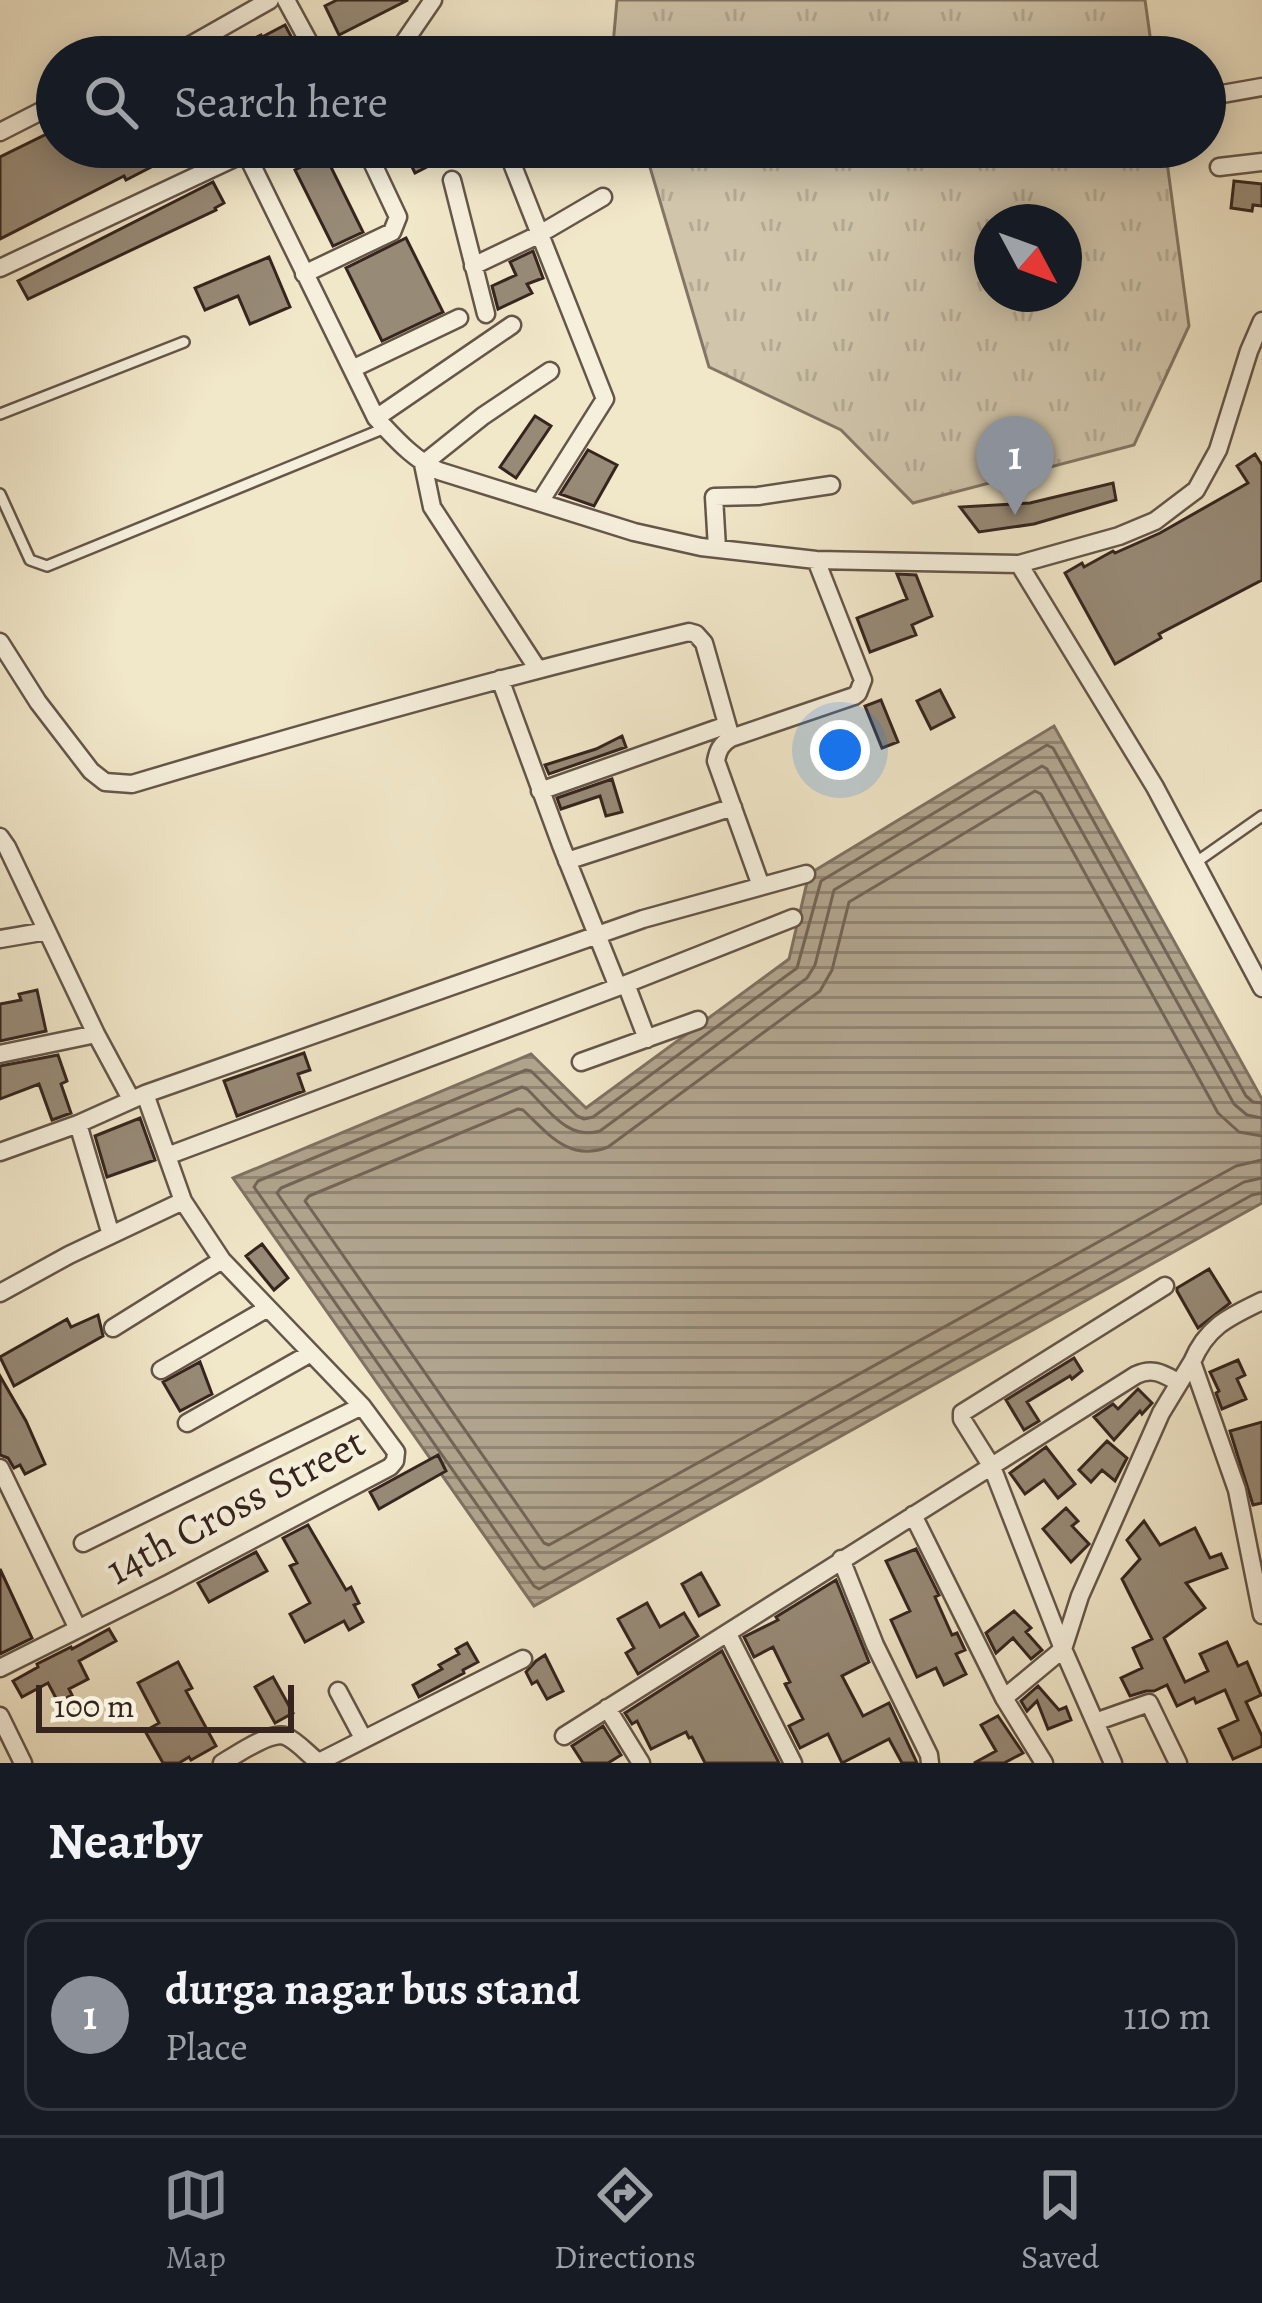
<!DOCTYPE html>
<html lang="en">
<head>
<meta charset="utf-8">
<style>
	:root { --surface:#171b24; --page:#20242c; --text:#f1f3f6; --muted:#9ea1a6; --line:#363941; --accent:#8c9099 }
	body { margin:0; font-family:Alegreya,serif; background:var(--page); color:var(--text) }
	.compass { position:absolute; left:974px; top:204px; width:108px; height:108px; border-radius:50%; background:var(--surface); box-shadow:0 6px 30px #0003; rotate:131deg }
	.scale { position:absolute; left:36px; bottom:30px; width:258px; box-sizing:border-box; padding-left:12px; border:6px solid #35251e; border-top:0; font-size:33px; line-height:42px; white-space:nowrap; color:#35251e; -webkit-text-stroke:9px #f6efdc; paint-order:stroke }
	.you { position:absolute; left:840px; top:750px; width:42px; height:42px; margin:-30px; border:9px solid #fff; border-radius:50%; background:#1a73e8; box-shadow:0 0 0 18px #1a73e833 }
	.badge { display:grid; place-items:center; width:78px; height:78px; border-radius:50%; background:var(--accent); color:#fff; font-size:39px; font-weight:700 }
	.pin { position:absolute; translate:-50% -99px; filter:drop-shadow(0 3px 6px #0008) }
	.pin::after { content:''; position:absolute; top:63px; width:42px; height:36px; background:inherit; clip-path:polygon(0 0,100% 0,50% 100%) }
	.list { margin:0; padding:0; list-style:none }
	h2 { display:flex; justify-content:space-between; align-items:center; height:156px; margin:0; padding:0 48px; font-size:51px }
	h2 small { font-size:39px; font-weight:400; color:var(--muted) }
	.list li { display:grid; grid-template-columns:78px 1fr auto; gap:36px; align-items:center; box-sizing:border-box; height:192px; margin:0 24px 24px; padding:0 24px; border:3px solid var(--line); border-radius:24px }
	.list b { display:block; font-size:45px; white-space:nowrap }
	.list p { margin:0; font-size:39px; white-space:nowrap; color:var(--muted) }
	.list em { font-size:39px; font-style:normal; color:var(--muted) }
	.icon { flex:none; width:66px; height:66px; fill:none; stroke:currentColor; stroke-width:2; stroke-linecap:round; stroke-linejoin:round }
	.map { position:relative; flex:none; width:1262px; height:1763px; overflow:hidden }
	.search { position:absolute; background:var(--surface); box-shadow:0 6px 30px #0003; left:36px; right:36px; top:36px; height:132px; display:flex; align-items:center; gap:30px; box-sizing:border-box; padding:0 42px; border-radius:66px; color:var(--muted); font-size:45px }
	.sheet { height:372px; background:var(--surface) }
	nav { display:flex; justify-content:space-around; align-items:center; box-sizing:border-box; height:168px; border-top:3px solid var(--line); background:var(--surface); font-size:33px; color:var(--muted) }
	nav a { display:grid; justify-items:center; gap:6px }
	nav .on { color:var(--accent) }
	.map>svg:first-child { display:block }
</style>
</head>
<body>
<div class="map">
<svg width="1262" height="1763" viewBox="0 0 1262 1763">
	<defs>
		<pattern id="grass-tufts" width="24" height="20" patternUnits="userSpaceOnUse" patternTransform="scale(3)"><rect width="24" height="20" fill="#d1c6ac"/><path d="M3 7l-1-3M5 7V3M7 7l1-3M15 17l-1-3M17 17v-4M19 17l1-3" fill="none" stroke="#b4aa94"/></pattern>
		<pattern id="water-rules" width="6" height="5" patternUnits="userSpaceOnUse" patternTransform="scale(3)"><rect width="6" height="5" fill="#b1a58f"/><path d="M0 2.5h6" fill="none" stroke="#918674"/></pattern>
	</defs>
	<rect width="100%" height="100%" fill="#f1e7c9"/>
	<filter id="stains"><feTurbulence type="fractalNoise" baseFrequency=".00167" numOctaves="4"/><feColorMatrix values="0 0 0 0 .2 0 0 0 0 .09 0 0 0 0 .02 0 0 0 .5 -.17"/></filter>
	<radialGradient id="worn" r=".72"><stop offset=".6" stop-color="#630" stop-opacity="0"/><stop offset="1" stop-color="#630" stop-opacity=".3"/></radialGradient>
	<path fill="url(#grass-tufts)" stroke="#837665" stroke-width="3" fill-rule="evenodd" d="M 617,0 L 1145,0 L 1153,57 L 617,57 L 613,45 Z
		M 644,147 L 1165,147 L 1189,326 L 1134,445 L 913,503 L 841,430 L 709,367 ZM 992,222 L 1064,222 L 1064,294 L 992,294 Z"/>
	<path fill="url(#water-rules)" stroke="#7f7262" stroke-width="3" d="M 1054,726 L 1262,1099 L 1262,1203 L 534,1606 L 233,1178 L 531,1054 L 586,1108 L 789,959 L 809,874 Z"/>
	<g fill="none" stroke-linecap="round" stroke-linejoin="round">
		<path stroke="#736556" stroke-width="3" d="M 1262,1103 L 1253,1102 L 1246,1096 L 1053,748 L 1047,745 L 821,881 L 797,968 L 593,1117 L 584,1119 L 577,1116 L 531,1071 L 526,1070 L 258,1181 L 254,1187 L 534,1586 L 539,1589 L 1252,1195 L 1262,1193
			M 1262,1118 L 1247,1115 L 1234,1104 L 1047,769 L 1042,766 L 834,890 L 815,965 L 807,978 L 600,1131 C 568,1141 548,1109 527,1089 L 522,1087 L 281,1188 L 277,1193 L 539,1566 L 544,1569 L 1244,1182 L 1262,1178
			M 1262,1136 L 1239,1132 L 1218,1113 L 1041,794 L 1035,791 L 849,902 L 832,970 L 820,991 L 608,1147 C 570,1162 549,1135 523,1110 L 518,1109 L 309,1196 L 305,1201 L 544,1543 L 549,1545 L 1236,1166 L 1262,1160"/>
	</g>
	<path fill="#978a77" stroke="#35251e" stroke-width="3" d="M 337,0 L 408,0 L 339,35 L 325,6 Z
		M 285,25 L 302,57 L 217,57 L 261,35 L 262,37 Z
		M 57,129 L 57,147 L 190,147 L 126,180 L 124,176 L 0,239 L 0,157 Z
		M 402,147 L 466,147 L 415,173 Z
		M 325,155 L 363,232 L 333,246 L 295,170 Z
		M 1234,181 L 1262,184 L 1262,206 L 1253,205 L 1252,211 L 1231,208 Z
		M 213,182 L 224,203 L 215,208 L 216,210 L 28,299 L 18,281 Z
		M 406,238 L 443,312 L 382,341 L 346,268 Z
		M 533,251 L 543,278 L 527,284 L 532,293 L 498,309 L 492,286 L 516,275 L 510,262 Z
		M 269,257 L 290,307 L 250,324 L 238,296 L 205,310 L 195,288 Z
		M 535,416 L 551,426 L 516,478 L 500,467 Z
		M 588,450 L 617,465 L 594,506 L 560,494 Z
		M 1255,454 L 1262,465 L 1262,580 L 1159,634 L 1161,638 L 1115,664 L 1065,573 L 1082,563 L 1084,567 L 1113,551 L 1115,553 L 1160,533 L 1248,483 L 1237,466 Z
		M 1113,483 L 1116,500 L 1034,524 L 979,532 L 960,507 L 1030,503 Z
		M 897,574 L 916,575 L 932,616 L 912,625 L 916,635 L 870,652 L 857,618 L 907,599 Z
		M 940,690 L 954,717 L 931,729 L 917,701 Z
		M 881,700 L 898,742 L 882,748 L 865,706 Z
		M 622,736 L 626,747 L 549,774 L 545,765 L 596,749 Z
		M 612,779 L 622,812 L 606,816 L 600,796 L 561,809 L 557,798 Z
		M 37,990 L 46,1031 L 0,1041 L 0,1004 L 21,1000 L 19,994 Z
		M 304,1053 L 310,1070 L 298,1074 L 304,1091 L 237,1116 L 224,1081 Z
		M 58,1055 L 67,1081 L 61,1084 L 71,1113 L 52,1120 L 39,1084 L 0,1099 L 0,1066 Z
		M 140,1118 L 155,1160 L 107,1177 L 95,1136 Z
		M 262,1244 L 288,1278 L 274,1290 L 246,1256 Z
		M 1209,1269 L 1230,1303 L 1198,1328 L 1177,1291 L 1177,1288 Z
		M 98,1315 L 103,1336 L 14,1386 L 0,1357 L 67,1319 L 71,1327 Z
		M 1074,1358 L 1082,1371 L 1072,1379 L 1070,1376 L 1027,1402 L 1039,1421 L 1024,1430 L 1006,1400 Z
		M 1238,1360 L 1245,1375 L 1237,1379 L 1246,1399 L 1222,1409 L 1216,1393 L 1219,1391 L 1210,1372 Z
		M 200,1362 L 212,1394 L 180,1411 L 163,1382 Z
		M 0,1376 L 26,1421 L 45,1464 L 25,1474 L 20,1465 L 14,1468 L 8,1458 L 0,1455 Z
		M 1138,1389 L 1152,1403 L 1142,1414 L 1140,1411 L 1114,1440 L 1094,1417 L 1113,1404 L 1118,1409 Z
		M 1262,1422 L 1262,1503 L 1253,1505 L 1230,1431 Z
		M 1107,1441 L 1127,1458 L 1115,1481 L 1102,1470 L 1091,1482 L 1079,1470 Z
		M 1046,1447 L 1075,1484 L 1058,1498 L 1044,1480 L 1025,1494 L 1010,1473 Z
		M 438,1455 L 446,1471 L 379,1509 L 370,1492 Z
		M 1066,1508 L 1078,1521 L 1072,1526 L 1089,1544 L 1071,1562 L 1043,1529 Z
		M 1144,1521 L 1160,1545 L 1195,1528 L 1210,1558 L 1221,1554 L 1227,1568 L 1186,1583 L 1205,1608 L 1164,1638 L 1185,1682 L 1208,1671 L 1200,1654 L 1227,1642 L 1238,1666 L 1247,1662 L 1261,1695 L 1246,1702 L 1262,1736 L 1262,1746 L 1233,1759 L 1219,1729 L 1238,1720 L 1225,1690 L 1196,1703 L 1194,1698 L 1177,1706 L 1167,1685 L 1154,1691 L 1146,1691 L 1130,1696 L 1121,1678 L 1142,1668 L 1133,1648 L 1152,1639 L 1122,1579 L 1140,1559 L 1127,1540 Z
		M 308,1525 L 346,1590 L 351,1587 L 359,1603 L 354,1605 L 363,1622 L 349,1630 L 344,1621 L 305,1642 L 290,1614 L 310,1603 L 290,1566 L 297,1563 L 283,1538 Z
		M 916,1549 L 939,1595 L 935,1597 L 952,1635 L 957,1633 L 965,1650 L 956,1654 L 966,1674 L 944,1685 L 936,1668 L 917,1677 L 891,1620 L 910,1611 L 886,1561 Z
		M 256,1552 L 267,1571 L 209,1602 L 198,1583 Z
		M 0,1569 L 32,1638 L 0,1654 Z
		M 701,1573 L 719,1605 L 699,1616 L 682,1584 Z
		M 836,1580 L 869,1662 L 842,1676 L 863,1716 L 889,1703 L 917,1763 L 902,1763 L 889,1739 L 842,1763 L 828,1734 L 800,1748 L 789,1726 L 803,1719 L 785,1684 L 790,1682 L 773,1647 L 754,1657 L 744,1637 L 778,1620 L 776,1617 Z
		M 647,1603 L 660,1627 L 684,1613 L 698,1636 L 638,1674 L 626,1653 L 634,1648 L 618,1619 Z
		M 1014,1611 L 1031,1628 L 1026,1632 L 1042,1650 L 1031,1659 L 1013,1638 L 996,1653 L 986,1633 Z
		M 109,1629 L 116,1641 L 79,1661 L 88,1679 L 69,1689 L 72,1695 L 58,1702 L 48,1683 L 22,1697 L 13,1681 L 38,1667 L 37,1664 L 71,1647 L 72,1649 Z
		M 467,1643 L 478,1662 L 463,1670 L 464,1673 L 419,1697 L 413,1685 L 442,1669 L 439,1665 L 459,1654 L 456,1649 Z
		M 722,1651 L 779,1763 L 705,1763 L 692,1737 L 689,1738 L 686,1732 L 651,1749 L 637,1721 L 632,1724 L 625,1713 Z
		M 545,1655 L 563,1691 L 547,1699 L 537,1681 L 532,1684 L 526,1672 L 536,1661 Z
		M 178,1662 L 192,1688 L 186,1691 L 216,1746 L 191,1760 L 189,1757 L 179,1763 L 163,1763 L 145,1731 L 159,1723 L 138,1683 Z
		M 273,1677 L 293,1713 L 275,1723 L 255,1687 Z
		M 1038,1686 L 1059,1710 L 1066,1707 L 1071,1720 L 1048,1729 L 1037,1701 L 1027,1711 L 1021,1701 Z
		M 998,1716 L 1023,1753 L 1004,1763 L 974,1763 L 996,1751 L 981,1725 Z
		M 603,1726 L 621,1755 L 608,1763 L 583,1763 L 572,1746 Z"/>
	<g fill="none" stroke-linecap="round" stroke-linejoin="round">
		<defs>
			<path id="service" d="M 0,414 L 184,342
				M 0,494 L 30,560 L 47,566 L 385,428
				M 1195,863 L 1262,816"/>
			<path id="minor" d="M 286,0 L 317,57
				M 175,54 L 270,0
				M 147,57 L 157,52 L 181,56
				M 394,57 L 433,0
				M 1211,96 L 1262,87
				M 0,132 L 57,103
				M 243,147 L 376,418 C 396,439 413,459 439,471 L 634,532 L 701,547 L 816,560 L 1019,564 L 1119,536 L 1155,521 L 1196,490 L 1218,450 L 1249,351 L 1262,321
				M 513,166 L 605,399 L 540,502
				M 1219,167 L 1262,162
				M 452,180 L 486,314
				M 473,266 L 538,235 L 603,197
				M 0,268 L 258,147
				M 304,274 L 392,232 L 398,217 L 365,147
				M 352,369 L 459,318
				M 376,418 L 512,325
				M 717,548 L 714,497 L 758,496 L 831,485
				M 1019,564 L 1155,787 L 1262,988
				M 0,642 L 38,702 L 91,771 L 105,782 L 132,784 C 316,729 501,677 689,632 L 696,634 L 704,643 L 731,738
				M 537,668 L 432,507 L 423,464 L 483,416 L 550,371
				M 500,679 L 561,845 L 618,987
				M 540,791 L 727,725
				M 0,837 L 7,847 L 96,1034 L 131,1099
				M 567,861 L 733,807
				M 761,886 L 716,761 C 718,750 721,744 731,738 L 854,696 L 858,693 L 863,680 L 816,560
				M 0,939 L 47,931
				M 626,984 L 647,1039
				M 0,1054 L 96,1034
				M 581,1062 L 698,1020
				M 78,1124 L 111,1235
				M 0,1152 L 78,1124 L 145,1094 L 643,919 L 806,874
				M 167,1156 L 626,984 L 793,918
				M 0,1293 L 69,1255 L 183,1201
				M 1262,1301 C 1229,1317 1207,1326 1192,1362 L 1237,1490 L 1262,1615
				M 113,1328 L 222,1260
				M 161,1370 L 268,1308
				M 187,1423 L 311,1353
				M 0,1468 L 78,1629
				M 913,1515 L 1004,1698 L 1044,1763
				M 83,1543 L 362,1406
				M 841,1559 L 875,1645 L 929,1755 L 930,1763
				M 728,1634 L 793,1763
				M 0,1668 L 168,1584 L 390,1467 L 395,1461 L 396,1452 L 362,1406 L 222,1260 L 183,1201 L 145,1094
				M 338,1691 L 363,1738
				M 1004,1698 L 1063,1649 L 1080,1596 L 1161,1413 L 1192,1362
				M 607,1708 L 641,1763
				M 0,1716 L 23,1763
				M 1095,1722 L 1149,1703 L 1178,1763
				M 564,1736 L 1136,1375 C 1153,1367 1163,1374 1178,1382
				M 222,1763 C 236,1755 270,1731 285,1736 C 296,1740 308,1754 317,1761
				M 317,1763 L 523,1659
				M 1113,1763 L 1063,1649 L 992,1467 L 962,1419 L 962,1413 L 1165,1286"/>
		</defs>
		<use href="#service" stroke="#645649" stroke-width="14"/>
		<use href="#minor" stroke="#645649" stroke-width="21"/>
		<use href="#service" stroke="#f6efdc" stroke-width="9"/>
		<use href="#minor" stroke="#f6efdc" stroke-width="16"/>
	</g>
	<g text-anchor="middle" stroke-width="9" stroke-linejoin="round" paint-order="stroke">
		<g font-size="42" fill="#35251e" stroke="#f6efdc">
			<text transform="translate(235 1505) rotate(-28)" y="15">14th Cross Street</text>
		</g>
	</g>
	<rect width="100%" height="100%" filter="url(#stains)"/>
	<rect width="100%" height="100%" fill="url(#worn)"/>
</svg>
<svg class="compass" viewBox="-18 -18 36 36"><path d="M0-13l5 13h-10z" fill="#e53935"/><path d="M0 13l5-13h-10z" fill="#9ea1a6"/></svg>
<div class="scale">100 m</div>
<div class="you"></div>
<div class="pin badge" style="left:1015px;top:515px">1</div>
<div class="search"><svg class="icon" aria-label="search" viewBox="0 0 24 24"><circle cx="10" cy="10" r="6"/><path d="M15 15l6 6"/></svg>Search here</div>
</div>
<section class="sheet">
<h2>Nearby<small></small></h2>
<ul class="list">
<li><span class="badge">1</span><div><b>durga nagar bus stand</b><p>Place</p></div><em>110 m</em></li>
</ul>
</section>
<nav>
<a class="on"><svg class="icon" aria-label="map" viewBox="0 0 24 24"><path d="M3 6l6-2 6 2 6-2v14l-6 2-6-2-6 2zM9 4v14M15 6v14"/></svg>Map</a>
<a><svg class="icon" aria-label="directions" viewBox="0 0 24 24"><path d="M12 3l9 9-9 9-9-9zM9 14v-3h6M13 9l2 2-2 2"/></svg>Directions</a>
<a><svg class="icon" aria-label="saved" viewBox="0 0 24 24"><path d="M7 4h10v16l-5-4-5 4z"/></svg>Saved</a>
</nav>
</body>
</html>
